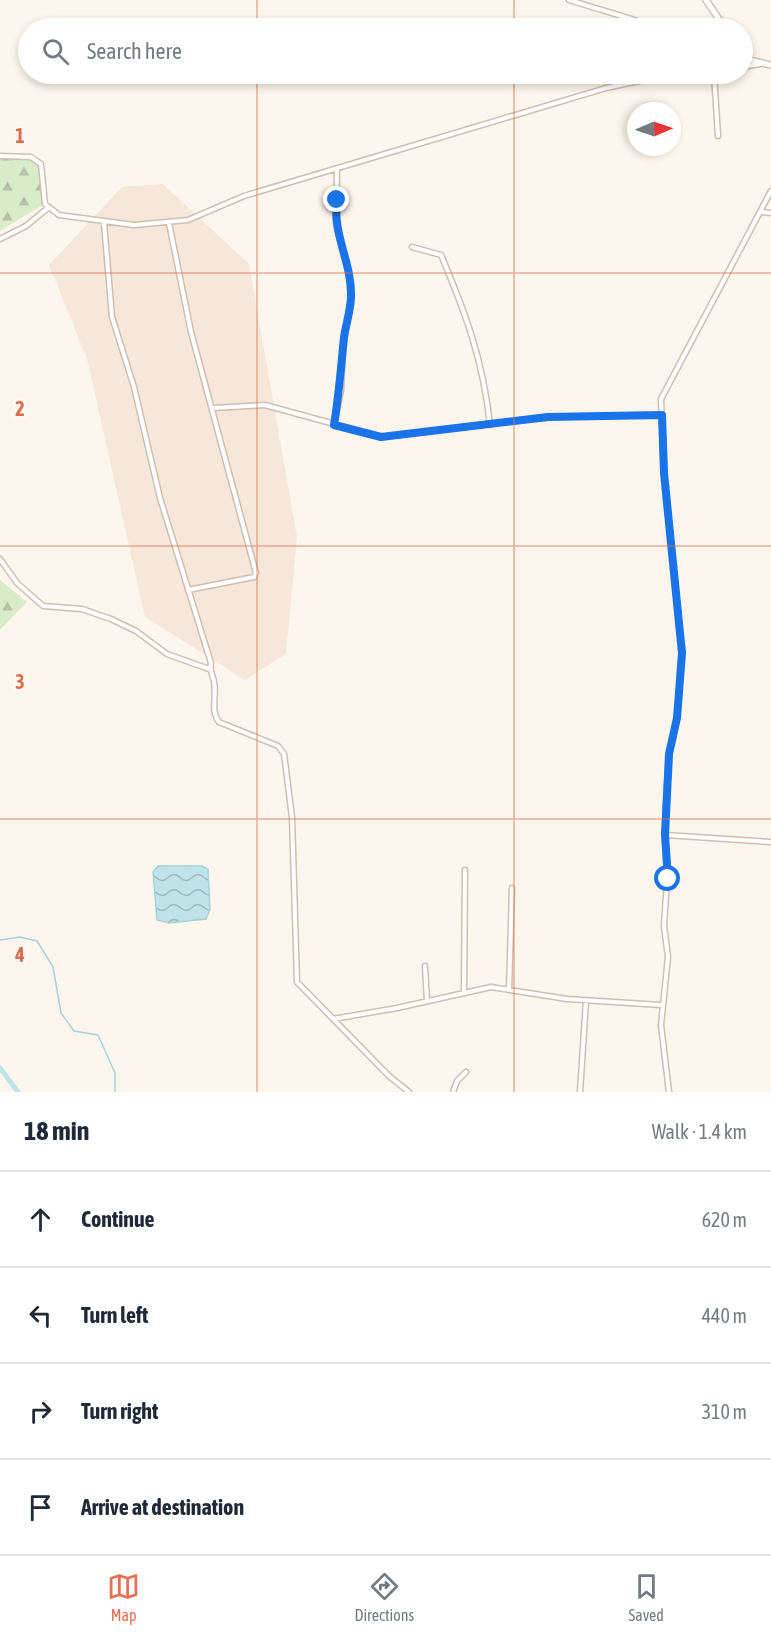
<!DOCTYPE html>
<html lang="en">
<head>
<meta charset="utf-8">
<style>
	:root { --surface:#fff; --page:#f2f2f3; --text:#1f2937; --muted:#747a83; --line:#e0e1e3; --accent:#e76f51 }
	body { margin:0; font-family:"Asap Condensed",sans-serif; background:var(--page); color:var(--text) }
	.compass { position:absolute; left:627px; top:102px; width:54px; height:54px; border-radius:50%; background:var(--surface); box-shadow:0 3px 9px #0003; rotate:88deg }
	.stop { position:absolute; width:18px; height:18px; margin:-14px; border:4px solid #1a73e8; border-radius:50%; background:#fff }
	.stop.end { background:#1a73e8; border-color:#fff; box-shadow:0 2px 6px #0008 }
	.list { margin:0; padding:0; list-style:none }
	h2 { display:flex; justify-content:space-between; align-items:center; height:78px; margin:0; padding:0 24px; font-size:26px }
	h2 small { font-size:20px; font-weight:400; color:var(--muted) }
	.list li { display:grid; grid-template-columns:39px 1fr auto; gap:18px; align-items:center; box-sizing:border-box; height:96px; padding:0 24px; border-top:2px solid var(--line) }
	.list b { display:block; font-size:22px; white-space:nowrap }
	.list em { font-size:20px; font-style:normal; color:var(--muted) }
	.icon { flex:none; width:33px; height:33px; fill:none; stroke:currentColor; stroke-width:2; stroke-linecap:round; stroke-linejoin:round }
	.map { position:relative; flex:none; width:771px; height:1092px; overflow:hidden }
	.search { position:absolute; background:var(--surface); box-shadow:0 3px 9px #0003; left:18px; right:18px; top:18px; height:66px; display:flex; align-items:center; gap:15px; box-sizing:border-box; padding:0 21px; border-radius:33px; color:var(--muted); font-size:22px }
	.sheet { height:462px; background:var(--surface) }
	nav { display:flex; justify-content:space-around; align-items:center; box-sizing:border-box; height:84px; border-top:2px solid var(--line); background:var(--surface); font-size:16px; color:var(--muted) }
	nav a { display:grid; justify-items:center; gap:3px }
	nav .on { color:var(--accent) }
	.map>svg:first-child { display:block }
</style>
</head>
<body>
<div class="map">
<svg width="771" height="1092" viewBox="0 0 771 1092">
	<defs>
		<pattern id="forest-firs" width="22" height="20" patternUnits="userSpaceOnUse" patternTransform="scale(1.5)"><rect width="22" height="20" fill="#d8ecc9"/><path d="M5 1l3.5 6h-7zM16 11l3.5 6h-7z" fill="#b4c2a5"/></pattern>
		<pattern id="water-waves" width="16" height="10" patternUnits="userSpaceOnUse" patternTransform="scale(1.5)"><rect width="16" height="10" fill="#bfe3e8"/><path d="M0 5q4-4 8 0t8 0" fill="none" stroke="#a0bbbe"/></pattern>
	</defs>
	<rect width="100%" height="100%" fill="#fdf6ec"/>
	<path fill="#f5e8da" d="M 163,184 L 249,264 L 297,537 L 286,654 L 245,680 L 145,617 L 87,359 L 49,265 L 122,187 Z"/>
	<path fill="url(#forest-firs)" d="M 0,156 L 31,157 L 41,164 L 44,204 L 0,231 Z
		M 0,580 L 27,602 L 0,630 Z"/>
	<path fill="url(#water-waves)" stroke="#a5d3da" stroke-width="1.5" d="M 158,866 L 202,866 L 208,869 L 210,909 L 206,919 L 169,923 L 157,920 L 153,872 Z"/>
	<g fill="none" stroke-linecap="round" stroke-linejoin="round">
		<path stroke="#a5d3da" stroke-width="1.5" d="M 0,940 L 20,937 L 37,941 L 53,967 L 61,1013 L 74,1031 L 98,1035 L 115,1073 L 115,1092"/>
		<path stroke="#bfe3e8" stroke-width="5" d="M 0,1068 L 18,1092"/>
		<defs>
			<path id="street" d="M 569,0 L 661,28
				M 742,67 L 760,64
				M 714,74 L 718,136
				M 0,156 L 31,157 L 41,164 L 45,204 L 59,215 L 134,225 L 188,220 L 244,196 L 606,88 L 639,81 L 704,74
				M 762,212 L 771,213
				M 104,223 L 112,317 L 134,387 L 160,498 L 211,663 C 209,671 213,675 214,682 C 217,696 210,711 219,722 L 278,746 L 284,754 L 292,817 L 297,982 L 389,1076 L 409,1092
				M 169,223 L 191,332 L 256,573 L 254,577 L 188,590
				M 0,239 L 26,226 L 49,207
				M 412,247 L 441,255 C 466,314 483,360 490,425
				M 214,408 L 265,405 L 382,437 L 547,417 L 662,415
				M 334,425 L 341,390 L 343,349 L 351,296 L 349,275 L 336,224 L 337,169
				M 0,559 L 17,583 L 43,606 L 82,609 L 111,619 L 136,631 L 167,654 L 209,669
				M 665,835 L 771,842
				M 425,966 L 427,1001
				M 509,990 L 512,888
				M 464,991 L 465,870
				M 333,1019 L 397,1008 L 491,987 L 567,999 L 661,1005
				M 453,1092 L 457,1081 L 466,1072
				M 580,1092 L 586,1001
				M 669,1092 L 661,1025 L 668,957 L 664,926 L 667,879 L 665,825 L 669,754 L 677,718 L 682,653 L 664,473 L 661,399 L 771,191"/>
			<path id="secondary" d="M 706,0 L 725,28
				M 742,55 L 745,59 L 771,65"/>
		</defs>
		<use href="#street" stroke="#d1beb0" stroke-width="7"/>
		<use href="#secondary" stroke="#d6c0b0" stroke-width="8"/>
		<use href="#street" stroke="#fff" stroke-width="4"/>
		<use href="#secondary" stroke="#fff" stroke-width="5"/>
	</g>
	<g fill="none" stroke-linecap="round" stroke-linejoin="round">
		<path stroke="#1a73e8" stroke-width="8" d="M 337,200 C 332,233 352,263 351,296 C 351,310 346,323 344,337 C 341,367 339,395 334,425 L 381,437 L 548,417 L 662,415 L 664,473 L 682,653 L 677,718 L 669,754 L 665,835 L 668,879"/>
	</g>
	<path fill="none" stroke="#dc6d51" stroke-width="1.5" stroke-opacity="0.55" d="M 257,0 L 257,28M 514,0 L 514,28M 257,74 L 257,1092M 514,74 L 514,1092M 0,273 L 771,273M 0,546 L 771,546M 0,819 L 771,819"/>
	<g font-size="20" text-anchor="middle" font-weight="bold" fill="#dc6d51" stroke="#fffaf3" stroke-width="4.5" stroke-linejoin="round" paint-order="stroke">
		<text x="20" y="143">1</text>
		<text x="20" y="416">2</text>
		<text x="20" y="689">3</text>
		<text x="20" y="962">4</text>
	</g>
</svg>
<svg class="compass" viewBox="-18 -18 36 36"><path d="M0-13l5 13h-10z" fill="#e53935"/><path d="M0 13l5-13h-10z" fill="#747a83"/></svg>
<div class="stop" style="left:668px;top:879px"></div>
<div class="stop end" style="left:337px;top:200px"></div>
<div class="search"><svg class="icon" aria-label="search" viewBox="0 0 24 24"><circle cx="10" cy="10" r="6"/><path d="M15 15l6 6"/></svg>Search here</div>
</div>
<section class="sheet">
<h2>18 min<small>Walk · 1.4 km</small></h2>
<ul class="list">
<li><svg class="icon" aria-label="ahead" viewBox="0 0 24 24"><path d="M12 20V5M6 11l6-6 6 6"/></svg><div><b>Continue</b></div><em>620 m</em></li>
<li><svg class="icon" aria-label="left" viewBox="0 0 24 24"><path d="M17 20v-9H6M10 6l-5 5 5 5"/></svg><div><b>Turn left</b></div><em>440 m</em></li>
<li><svg class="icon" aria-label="right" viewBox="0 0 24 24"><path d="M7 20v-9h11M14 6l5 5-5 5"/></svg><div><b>Turn right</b></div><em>310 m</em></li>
<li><svg class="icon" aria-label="arrive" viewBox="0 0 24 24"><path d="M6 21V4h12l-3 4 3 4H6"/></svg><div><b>Arrive at destination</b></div></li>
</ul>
</section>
<nav>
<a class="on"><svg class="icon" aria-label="map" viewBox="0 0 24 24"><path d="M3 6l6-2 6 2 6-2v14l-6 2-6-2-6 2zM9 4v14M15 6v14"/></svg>Map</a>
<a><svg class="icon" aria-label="directions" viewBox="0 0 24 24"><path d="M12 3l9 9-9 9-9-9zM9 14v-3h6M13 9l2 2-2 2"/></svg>Directions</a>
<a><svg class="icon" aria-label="saved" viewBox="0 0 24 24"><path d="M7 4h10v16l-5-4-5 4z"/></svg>Saved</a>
</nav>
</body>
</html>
